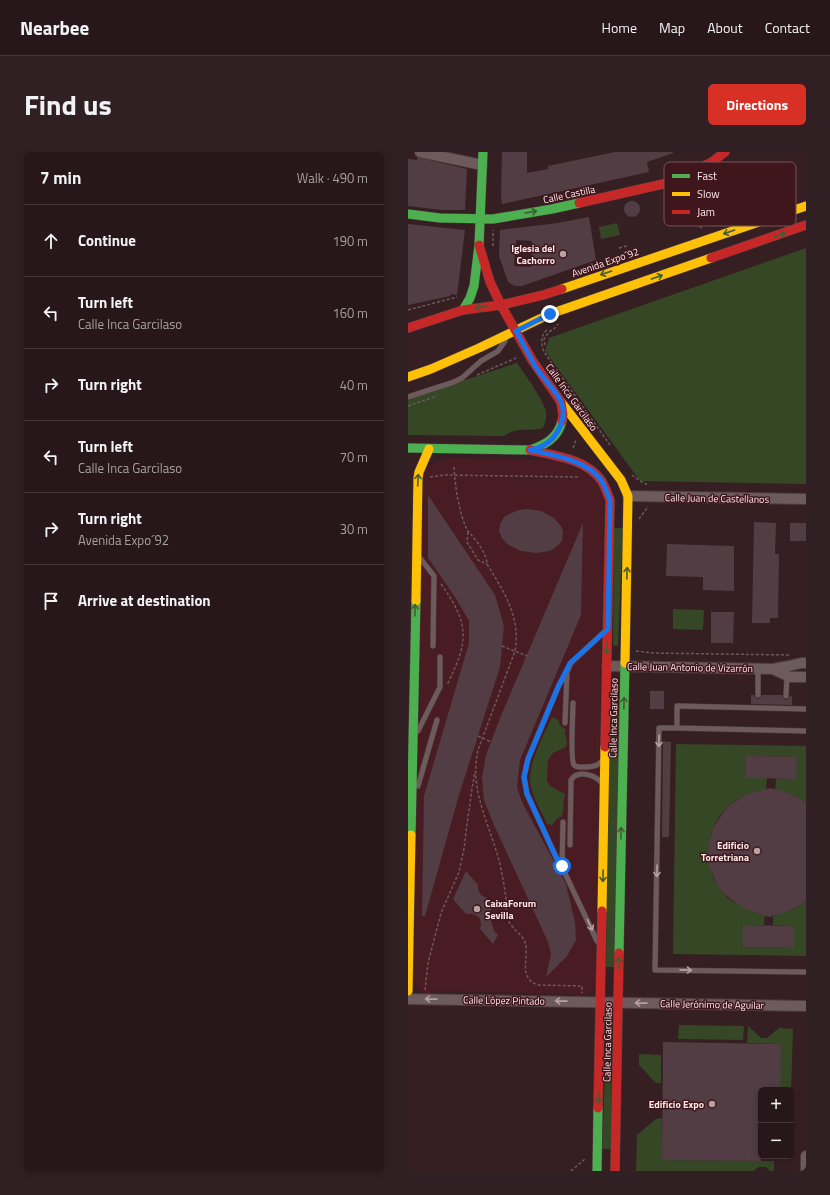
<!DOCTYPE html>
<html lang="en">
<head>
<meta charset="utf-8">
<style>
	:root { --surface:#28171a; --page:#302023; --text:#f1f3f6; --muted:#a59fa2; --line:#443639; --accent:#d93025 }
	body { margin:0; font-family:"Titillium Web",sans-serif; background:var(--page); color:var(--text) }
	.controls { position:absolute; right:12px; bottom:12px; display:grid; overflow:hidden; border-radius:6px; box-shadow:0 2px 10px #0003 }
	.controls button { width:36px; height:36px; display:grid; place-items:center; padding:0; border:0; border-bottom:1px solid var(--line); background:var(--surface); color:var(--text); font:20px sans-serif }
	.stop { position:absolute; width:12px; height:12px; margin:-9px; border:3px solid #1a73e8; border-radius:50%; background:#fff }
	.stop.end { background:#1a73e8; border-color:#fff; box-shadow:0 1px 4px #0008 }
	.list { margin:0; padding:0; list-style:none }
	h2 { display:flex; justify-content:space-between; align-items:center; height:52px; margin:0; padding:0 16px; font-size:17px }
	h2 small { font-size:13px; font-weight:400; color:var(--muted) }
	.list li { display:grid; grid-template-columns:26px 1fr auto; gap:12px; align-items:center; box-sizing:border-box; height:72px; padding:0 16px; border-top:1px solid var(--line) }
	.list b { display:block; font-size:15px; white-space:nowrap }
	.list p { margin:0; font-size:13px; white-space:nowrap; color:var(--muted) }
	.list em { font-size:13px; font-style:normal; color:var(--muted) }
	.icon { flex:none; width:22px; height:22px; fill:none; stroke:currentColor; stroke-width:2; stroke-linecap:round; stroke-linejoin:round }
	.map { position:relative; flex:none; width:398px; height:1019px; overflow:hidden; border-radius:6px }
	header { display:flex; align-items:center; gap:24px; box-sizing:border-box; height:56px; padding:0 20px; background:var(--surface); border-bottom:1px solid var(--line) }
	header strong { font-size:19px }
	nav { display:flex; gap:22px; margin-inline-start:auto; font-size:14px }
	.intro { display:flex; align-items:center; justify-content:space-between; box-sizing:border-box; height:96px; padding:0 24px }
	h1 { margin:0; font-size:28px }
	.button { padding:10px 18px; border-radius:6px; background:var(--accent); color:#fff; font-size:14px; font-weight:700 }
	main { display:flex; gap:24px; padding:0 24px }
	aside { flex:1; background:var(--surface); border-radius:6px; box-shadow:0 2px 10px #0003 }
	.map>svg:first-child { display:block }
</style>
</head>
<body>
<header>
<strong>Nearbee</strong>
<nav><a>Home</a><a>Map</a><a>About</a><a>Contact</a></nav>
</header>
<div class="intro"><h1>Find us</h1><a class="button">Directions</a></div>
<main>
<aside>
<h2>7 min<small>Walk · 490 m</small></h2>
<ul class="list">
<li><svg class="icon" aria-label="ahead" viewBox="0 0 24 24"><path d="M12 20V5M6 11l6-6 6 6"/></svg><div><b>Continue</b></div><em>190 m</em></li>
<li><svg class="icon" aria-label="left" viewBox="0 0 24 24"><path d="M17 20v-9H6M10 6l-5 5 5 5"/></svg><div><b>Turn left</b><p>Calle Inca Garcilaso</p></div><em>160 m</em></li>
<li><svg class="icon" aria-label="right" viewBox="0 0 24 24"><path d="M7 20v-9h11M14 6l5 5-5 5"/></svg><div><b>Turn right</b></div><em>40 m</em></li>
<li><svg class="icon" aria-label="left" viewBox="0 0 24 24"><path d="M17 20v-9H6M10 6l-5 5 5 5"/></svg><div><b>Turn left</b><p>Calle Inca Garcilaso</p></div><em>70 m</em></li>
<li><svg class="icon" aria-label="right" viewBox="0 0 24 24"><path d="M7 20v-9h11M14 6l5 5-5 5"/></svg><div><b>Turn right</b><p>Avenida Expo´92</p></div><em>30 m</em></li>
<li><svg class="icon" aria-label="arrive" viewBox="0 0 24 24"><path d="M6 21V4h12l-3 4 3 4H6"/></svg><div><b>Arrive at destination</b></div></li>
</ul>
</aside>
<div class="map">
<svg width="398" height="1019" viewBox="0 0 398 1019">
	<rect width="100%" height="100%" fill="#361f22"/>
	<path fill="#491c23" d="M 38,306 L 151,308 L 185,325 L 196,346 L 187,835 L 184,839 L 181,842 L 175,844 L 168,845 L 168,842 L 27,839 L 24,839 L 24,843 L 14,840 L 10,838 L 6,831 L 14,329 L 20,315 L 25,311 Z"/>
	<path fill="#364725" d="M 209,71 L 212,83 L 193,87 L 191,75 Z
		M 398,96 L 398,332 L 232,329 L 137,199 L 141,186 Z
		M 109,211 C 116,221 137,250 138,260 C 139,266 137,271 135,276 C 119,281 112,273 96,284 L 0,283 L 0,247 Z
		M 206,376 L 215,376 L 210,494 L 208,494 L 205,493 Z
		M 265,457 L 296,458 L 295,478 L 265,477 Z
		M 202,553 L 211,553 L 207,815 L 198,815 Z
		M 144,565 L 150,568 L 152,573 L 158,578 L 157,582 L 159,589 L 158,595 L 145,601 L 140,608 L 139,629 L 142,634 L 157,642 C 155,649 156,657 154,664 L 149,667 L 144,673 L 139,672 C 134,660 126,648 123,635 C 118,614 135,585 144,565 Z
		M 268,592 L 398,594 L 398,650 L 385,643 L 367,639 L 368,627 L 388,627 L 388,605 L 338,604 L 338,626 L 359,626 L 358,638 C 349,640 340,642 332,646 C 295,666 290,718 320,746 C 331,755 343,758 357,761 L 356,773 L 335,773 L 335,795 L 385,796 L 386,774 L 365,773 L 365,762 L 383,758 L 398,750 L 398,804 L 265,802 Z
		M 199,868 L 204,868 L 203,997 L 194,997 Z
		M 271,873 L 336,874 L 335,888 L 270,887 Z
		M 340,874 L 353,886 L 359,886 L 371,876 L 385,877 L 383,941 L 383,938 L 372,938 L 372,892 L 339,891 Z
		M 231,902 L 253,903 L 253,931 L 248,931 L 231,913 Z
		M 254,966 L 254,1008 L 366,1009 L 366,1019 L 362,1019 L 358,1015 L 350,1015 L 346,1019 L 228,1019 L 229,983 L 248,967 Z"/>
	<path fill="#523d44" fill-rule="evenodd" d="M 94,0 L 119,0 L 119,21 L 140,17 L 140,14 L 207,0 L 265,0 L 265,1 L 239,10 L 241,20 L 94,52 L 93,44 Z
		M 9,5 L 59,17 L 57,58 L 33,58 L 0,54 L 0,7 L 9,8 Z
		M216 57a8 8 0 1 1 16 0a8 8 0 1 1-16 0Z
		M 181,65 L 188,108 L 114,134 L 107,134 L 100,130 L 91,104 L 92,78 L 150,71 ZM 108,88 L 124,89 L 123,115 L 106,114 Z
		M 0,72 L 57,78 L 49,143 L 43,142 L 42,144 L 0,153 Z
		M 20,343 L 87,443 L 96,474 L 92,515 L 51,643 L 17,764 L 14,764 L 16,644 L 61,491 L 61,469 L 47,445 L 20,406 Z
		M 118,357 L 133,359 L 146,366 L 153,374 L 155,380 L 154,389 L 148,395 L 142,399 L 128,401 L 113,399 L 99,392 L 94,386 L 91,379 L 92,372 L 96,365 L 103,361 L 111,358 Z
		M 346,370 L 368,371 L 367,402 L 371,402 L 370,466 L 362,466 L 362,471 L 344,471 Z
		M 175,371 L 173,463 L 112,608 L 109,635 L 114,650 L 158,732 L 167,770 L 168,788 L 159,804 L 138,825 L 143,802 L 140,790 L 86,673 L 76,648 L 74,626 L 78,603 L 92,566 Z
		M 382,371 L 398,371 L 398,389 L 382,389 Z
		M 259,392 L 326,394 L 326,439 L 295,438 L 295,425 L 258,424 Z
		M 303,460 L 326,460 L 325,491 L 303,491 Z
		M 242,539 L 256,539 L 256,557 L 242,557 Z
		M 343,543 L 346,543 L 347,545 L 350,547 L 352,546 L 354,543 L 374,543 L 376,547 L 378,548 L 381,546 L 382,544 L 384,544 L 384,553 L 343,552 Z
		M 255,589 L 263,590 L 261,685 L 254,685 Z
		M 338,604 L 389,605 L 388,627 L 338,626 Z
		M 363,636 L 385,643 L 398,650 L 398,750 L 383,758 L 361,765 L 338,757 L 329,752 L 314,740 L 309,732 L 301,714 L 300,694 L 305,676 L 316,659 L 323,652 L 339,642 Z
		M 58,719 L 70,733 L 70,737 L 73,743 L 83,748 L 85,752 L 83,755 L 83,769 L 86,779 L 90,783 L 85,792 L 72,777 L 73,773 L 72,766 L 65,762 L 58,762 L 45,747 Z
		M 335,773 L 386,774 L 386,796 L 335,795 Z
		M 255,890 L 373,892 L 372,938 L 353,938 L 353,1009 L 254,1008 Z"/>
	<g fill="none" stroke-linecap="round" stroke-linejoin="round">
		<defs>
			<path id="lane" d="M 0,245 L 46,230 L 54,226 L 73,209 L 90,199 L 97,189
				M 12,406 L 26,424 L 25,494
				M 159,520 L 151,533 L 120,607 L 116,625 L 119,642 L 148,705 L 154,715 L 189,789
				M 350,543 L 350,516
				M 378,544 L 379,524
				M 165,551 C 165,560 162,608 166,613 C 169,616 174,615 178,615 C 185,615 190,614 194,609
				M 398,557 L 269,554 L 269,576 L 251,576 L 247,818 L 398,820
				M 157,571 L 159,520 L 163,511 L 196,480
				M 269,576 L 398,579
				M 10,579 L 32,535 L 32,505
				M 10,634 L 29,568
				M 162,693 L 163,628 C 170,617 187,623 194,631
				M 154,714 L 155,670"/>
			<path id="street" d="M 12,0 L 74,13
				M 220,344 L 398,347
				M 199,514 L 365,517 L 381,514 L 393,511 L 398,511
				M 365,517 L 382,525 L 398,525
				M 0,847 L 398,854
				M 398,1019 L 398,1004"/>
			<path id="fast" d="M 0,62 L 32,66 L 85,67 L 144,57 L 171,51
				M 55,158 L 62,146 L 66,134 L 71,93 L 75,0
				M 0,296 L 122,298 C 137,293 150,286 154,269
				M 3,683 L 8,449
				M 211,801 L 217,511
				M 189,1019 L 190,956"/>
			<path id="slow" d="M 154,137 L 398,54
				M 0,225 L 23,217 L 71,196 L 142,162 L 303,106
				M 153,250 L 213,328 L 220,344 L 217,511
				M 8,449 L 10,326 L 11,320 L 21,297
				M 194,759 L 197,595
				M 0,839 L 3,683"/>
			<path id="jam" d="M 171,51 L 264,30 L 304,10 L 317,0
				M 71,93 L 82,130 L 93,153 L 124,208 L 153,250 L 155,263 L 154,269
				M 303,106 L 398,73
				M 0,176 L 55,158 L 93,153 L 135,143 L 154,137
				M 122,298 C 146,304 177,306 193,328 C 197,334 199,341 202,348 L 197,595
				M 190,956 L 194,759
				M 207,1019 L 211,801"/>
		</defs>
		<use href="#lane" stroke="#4d3b3d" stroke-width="6"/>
		<use href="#street" stroke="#4d3b3d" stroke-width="12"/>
		<use href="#fast" stroke="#4d3b3d" stroke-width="10"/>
		<use href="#slow" stroke="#4d3b3d" stroke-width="10"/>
		<use href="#jam" stroke="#4d3b3d" stroke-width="10"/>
		<path stroke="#6c5a5c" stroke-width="1.5" stroke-dasharray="3 2" stroke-linecap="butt" d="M 356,27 L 366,40
			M 276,59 L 260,47 L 258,50 L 294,76
			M 85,94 L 85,78
			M 211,96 L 219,94
			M 0,158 L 49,145
			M 139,178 C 132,184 133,191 136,200 L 202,293
			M 137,193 L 136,187 L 141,180 L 147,176 L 150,172
			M 69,223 L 108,206
			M 0,254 L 29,244
			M 165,296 L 168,288
			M 46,315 C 47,335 51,360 59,378 C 61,381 63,382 65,385 C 71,392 79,403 79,412 C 96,440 113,465 107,499 L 70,598 C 60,640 85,678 93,717 C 95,727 97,737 98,747 C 98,754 98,761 100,768 C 104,777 114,782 117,790 C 122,805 109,826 130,833 L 174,834 L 174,841
			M 224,323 L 232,329 L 240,333 L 240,334
			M 22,325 L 37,323 L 172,325
			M 231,367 L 239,356 L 239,354
			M 60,380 L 59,390 L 70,408 L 79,412
			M 33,432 C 62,473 61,488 39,533
			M 228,499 L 244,501 L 382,503
			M 17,838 L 20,811 L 33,761 L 51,720 L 56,697 L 59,672 L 64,637 L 67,619
			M 163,1019 L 178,1006"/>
		<use href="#lane" stroke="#6d5a5d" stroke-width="5"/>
		<use href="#street" stroke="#6d5a5d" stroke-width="10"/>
		<use href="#fast" stroke="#4caf50" stroke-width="9"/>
		<use href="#slow" stroke="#ffc107" stroke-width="9"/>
		<use href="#jam" stroke="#c62828" stroke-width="9"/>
		<path stroke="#6c5a5c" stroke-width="1.5" stroke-dasharray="3 2" stroke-linecap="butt" d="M 94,494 L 119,504
			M 70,584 L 83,590"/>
	</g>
	<defs><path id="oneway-shaft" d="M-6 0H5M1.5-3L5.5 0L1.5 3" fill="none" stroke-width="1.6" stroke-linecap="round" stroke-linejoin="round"/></defs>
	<g stroke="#455b33">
		<use href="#oneway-shaft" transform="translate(123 60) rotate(-10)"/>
		<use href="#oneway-shaft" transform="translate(321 80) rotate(161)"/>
		<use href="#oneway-shaft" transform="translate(372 83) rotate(-20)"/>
		<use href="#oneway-shaft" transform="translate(198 121) rotate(161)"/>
		<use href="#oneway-shaft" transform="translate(249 125) rotate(-19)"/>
		<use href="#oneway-shaft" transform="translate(73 155) rotate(172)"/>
		<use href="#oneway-shaft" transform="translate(10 328) rotate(-87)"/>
		<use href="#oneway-shaft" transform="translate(219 421) rotate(-89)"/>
		<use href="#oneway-shaft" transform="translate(7 458) rotate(-89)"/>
		<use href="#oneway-shaft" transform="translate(199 496) rotate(91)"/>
		<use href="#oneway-shaft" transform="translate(216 551) rotate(-89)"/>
		<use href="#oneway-shaft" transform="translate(213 681) rotate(-89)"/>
		<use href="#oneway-shaft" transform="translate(195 724) rotate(91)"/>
		<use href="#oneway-shaft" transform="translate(211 811) rotate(-89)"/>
		<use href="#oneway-shaft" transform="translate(191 945) rotate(91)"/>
	</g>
	<g stroke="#b6a0a2">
		<use href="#oneway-shaft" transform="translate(251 589) rotate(91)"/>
		<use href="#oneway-shaft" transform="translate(249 719) rotate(91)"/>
		<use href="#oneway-shaft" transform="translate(182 773) rotate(65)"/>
		<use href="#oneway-shaft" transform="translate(278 818) rotate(1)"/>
		<use href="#oneway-shaft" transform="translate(23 847) rotate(-179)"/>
		<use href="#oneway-shaft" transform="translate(153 849) rotate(-179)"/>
		<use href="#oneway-shaft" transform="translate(233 851) rotate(-179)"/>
	</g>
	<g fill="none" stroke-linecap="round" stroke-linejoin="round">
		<path stroke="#1a73e8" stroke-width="5" d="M 142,162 L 108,179 C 115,191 121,204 129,217 C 136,227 148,239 153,250 C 160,266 149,287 134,294 C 130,296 126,297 122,298 C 144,303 179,308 193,328 C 197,334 199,341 202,348 L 200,477 L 162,511 L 151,533 L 120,607 L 116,625 L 119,642 L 148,705 L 154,714"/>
	</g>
	<g fill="#b8a1a3" stroke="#3f161c" stroke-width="1.5">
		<circle cx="155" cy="102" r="4"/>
		<circle cx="349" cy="699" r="4"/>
		<circle cx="69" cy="757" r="4"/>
		<circle cx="304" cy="952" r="4"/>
	</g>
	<g text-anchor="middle" stroke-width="3" stroke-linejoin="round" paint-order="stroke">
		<g font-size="10" fill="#fee7e8" stroke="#3f161c">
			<text transform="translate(161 42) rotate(-12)" y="4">Calle Castilla</text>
			<text transform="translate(197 110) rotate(-19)" y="4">Avenida Expo´92</text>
			<text transform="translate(164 245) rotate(54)" y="4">Calle Inca Garcilaso</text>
			<text transform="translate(309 346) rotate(1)" y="4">Calle Juan de Castellanos</text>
			<text transform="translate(282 515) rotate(1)" y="4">Calle Juan Antonio de Vizarrón</text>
			<text transform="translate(205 566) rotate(-89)" y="4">Calle Inca Garcilaso</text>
			<text transform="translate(96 848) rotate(1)" y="4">Calle López Pintado</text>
			<text transform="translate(304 852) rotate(1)" y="4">Calle Jerónimo de Aguilar</text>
			<text transform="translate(199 890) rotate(-89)" y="4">Calle Inca Garcilaso</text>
		</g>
		<g font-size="10" font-weight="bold" fill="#fee7e8" stroke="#3f161c" text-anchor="end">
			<text x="147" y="100">Iglesia del<tspan x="147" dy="12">Cachorro</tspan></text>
			<text x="341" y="697">Edificio<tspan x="341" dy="12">Torretriana</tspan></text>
			<text x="77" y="755" text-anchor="start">CaixaForum<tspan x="77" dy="12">Sevilla</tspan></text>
			<text x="296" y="956">Edificio Expo</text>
		</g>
	</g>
	<rect x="256" y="10" width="132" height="64" rx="6" fill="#3f161c" stroke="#785559" stroke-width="1"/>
	<rect x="264" y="22" width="18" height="4" fill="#4caf50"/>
	<rect x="264" y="40" width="18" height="4" fill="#ffc107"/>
	<rect x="264" y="58" width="18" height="4" fill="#c62828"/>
	<g font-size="11" fill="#fee7e8">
		<text x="289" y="28">Fast</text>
		<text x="289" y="46">Slow</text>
		<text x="289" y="64">Jam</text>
	</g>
</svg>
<div class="controls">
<button>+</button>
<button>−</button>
</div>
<div class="stop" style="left:154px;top:714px"></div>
<div class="stop end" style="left:142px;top:162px"></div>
</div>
</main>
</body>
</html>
